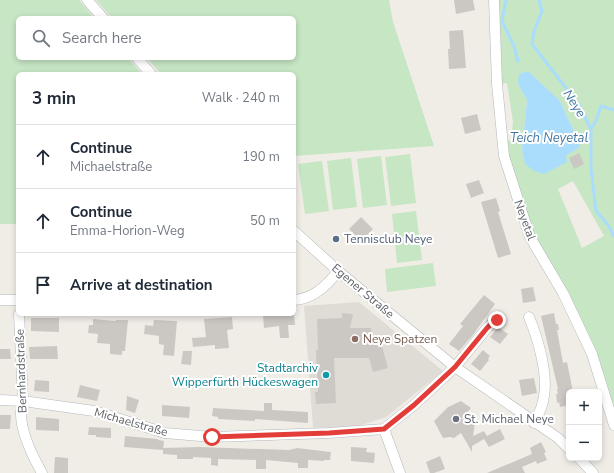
<!DOCTYPE html>
<html lang="en">
<head>
<meta charset="utf-8">
<style>
	:root { --surface:#fff; --page:#f2f2f3; --text:#1f2937; --muted:#747a83; --line:#e0e1e3 }
	body { margin:0; font-family:"Nunito Sans",sans-serif; background:var(--page); color:var(--text) }
	.controls { position:absolute; right:12px; bottom:12px; display:grid; overflow:hidden; border-radius:6px; box-shadow:0 2px 6px #0003 }
	.controls button { width:36px; height:36px; display:grid; place-items:center; padding:0; border:0; border-bottom:1px solid var(--line); background:var(--surface); color:var(--text); font:20px sans-serif }
	.stop { position:absolute; width:12px; height:12px; margin:-9px; border:3px solid #e33d39; border-radius:50%; background:#fff }
	.stop.end { background:#e33d39; border-color:#fff; box-shadow:0 1px 4px #0008 }
	.list { margin:0; padding:0; list-style:none }
	h2 { display:flex; justify-content:space-between; align-items:center; height:52px; margin:0; padding:0 16px; font-size:17px }
	h2 small { font-size:13px; font-weight:400; color:var(--muted) }
	.list li { display:grid; grid-template-columns:26px 1fr auto; gap:12px; align-items:center; box-sizing:border-box; height:64px; padding:0 16px; border-top:1px solid var(--line) }
	.list b { display:block; font-size:15px; white-space:nowrap }
	.list p { margin:0; font-size:13px; white-space:nowrap; color:var(--muted) }
	.list em { font-size:13px; font-style:normal; color:var(--muted) }
	.icon { flex:none; width:22px; height:22px; fill:none; stroke:currentColor; stroke-width:2; stroke-linecap:round; stroke-linejoin:round }
	.map { position:relative; flex:none; width:614px; height:473px; overflow:hidden }
	.search { position:absolute; background:var(--surface); box-shadow:0 2px 6px #0003; left:16px; top:16px; width:280px; height:44px; display:flex; align-items:center; gap:10px; box-sizing:border-box; padding:0 14px; border-radius:6px; color:var(--muted); font-size:15px }
	.panel { position:absolute; background:var(--surface); box-shadow:0 2px 6px #0003; left:16px; top:72px; width:280px; height:244px; border-radius:6px }
	.map>svg:first-child { display:block }
</style>
</head>
<body>
<div class="map">
<svg width="614" height="473" viewBox="0 0 614 473">
	<rect width="100%" height="100%" fill="#f0ede7"/>
	<path fill="#dfdcd5" d="M 359,302 L 443,371 L 386,417 L 359,426 L 313,428 L 304,306 Z"/>
	<path fill="#c6e6c4" fill-rule="evenodd" d="M 0,0 L 79,0 L 94,18 L 18,18 L 18,58 L 128,58 L 142,74 L 18,74 L 18,224 L 0,224 Z
		M 96,0 L 389,0 L 393,22 L 434,146 L 294,156 L 294,74 L 161,74 L 147,58 L 294,58 L 294,18 L 112,18 Z
		M 494,0 L 614,0 L 614,425 L 592,354 L 530,237 L 503,138 L 511,141 L 513,122 L 507,83 L 497,84 ZM 528,72 L 560,101 L 570,123 L 580,141 L 580,147 L 566,156 L 526,164 L 522,150 L 527,100 L 518,84 ZM 573,181 L 604,236 L 582,248 L 558,189 Z
		M 410,154 L 416,203 L 391,206 L 385,157 Z
		M 381,156 L 387,205 L 363,208 L 357,159 Z
		M 351,158 L 357,207 L 333,210 L 327,161 Z
		M 322,161 L 329,211 L 305,214 L 298,164 Z
		M 416,211 L 422,260 L 397,263 L 392,214 Z
		M 433,263 L 436,286 L 387,292 L 385,269 Z"/>
	<path fill="#aaddfc" d="M 528,71 L 560,101 L 570,123 L 580,141 L 580,147 L 566,156 L 567,162 L 544,174 L 534,171 L 525,164 L 522,150 L 527,100 L 518,84 L 519,74 Z"/>
	<g fill="none" stroke-linecap="round" stroke-linejoin="round">
		<path stroke="#aaddfc" stroke-width="3" d="M 506,0 L 502,21 L 514,46 L 518,61
			M 539,0 L 542,11 L 534,31 L 532,44 L 579,105 L 591,129 L 591,169 L 596,211 L 608,225 L 614,236
			M 591,129 L 596,121 L 601,106 L 614,110"/>
	</g>
	<path fill="#cbc8c4" d="M 454,0 L 473,0 L 475,10 L 456,14 Z
		M 463,30 L 466,68 L 449,69 L 448,49 L 450,49 L 449,31 Z
		M 477,114 L 481,130 L 465,134 L 461,118 Z
		M 579,153 L 584,164 L 574,169 L 569,158 Z
		M 479,180 L 484,193 L 471,198 L 466,184 Z
		M 496,198 L 500,211 L 498,212 L 511,254 L 498,258 L 481,202 Z
		M 361,217 L 373,229 L 361,241 L 349,229 Z
		M 533,287 L 536,301 L 523,303 L 521,289 Z
		M 484,295 L 495,304 L 473,335 L 459,351 L 449,344 L 463,326 L 460,324 Z
		M 342,313 L 353,314 L 350,328 L 371,328 L 372,345 L 381,343 L 388,368 L 373,372 L 369,358 L 334,358 L 336,403 L 316,404 L 315,392 L 318,392 L 316,350 L 318,350 L 317,319 L 342,318 Z
		M 554,313 L 556,324 L 558,324 L 559,330 L 557,330 L 563,363 L 567,362 L 573,392 L 569,392 L 569,405 L 560,407 L 559,402 L 557,403 L 556,394 L 558,394 L 557,389 L 558,389 L 541,316 Z
		M 279,314 L 294,314 L 295,325 L 288,325 L 289,338 L 280,338 L 279,326 L 264,328 L 263,315 Z
		M 232,317 L 233,329 L 227,330 L 229,348 L 215,349 L 215,345 L 193,347 L 192,338 L 206,337 L 204,319 Z
		M 31,318 L 59,318 L 59,332 L 31,331 Z
		M 93,319 L 116,321 L 116,320 L 128,320 L 125,351 L 122,351 L 122,355 L 110,354 L 110,344 L 97,343 L 98,334 L 88,333 L 89,325 L 93,325 Z
		M 154,320 L 177,321 L 174,356 L 163,355 L 164,345 L 159,344 L 159,336 L 144,334 L 145,325 L 153,326 Z
		M 498,327 L 508,334 L 500,344 L 490,337 Z
		M 57,346 L 58,359 L 30,359 L 29,347 Z
		M 0,349 L 10,349 L 11,359 L 0,359 Z
		M 483,350 L 490,356 L 488,359 L 489,360 L 480,371 L 471,364 Z
		M 183,351 L 192,351 L 191,365 L 181,364 Z
		M 534,378 L 537,393 L 522,396 L 519,380 Z
		M 35,380 L 49,381 L 49,392 L 34,391 Z
		M 80,385 L 100,390 L 97,401 L 77,397 Z
		M 127,396 L 139,400 L 135,413 L 126,410 Z
		M 461,401 L 471,408 L 461,419 L 476,416 L 473,436 L 484,431 L 487,436 L 500,429 L 505,439 L 489,447 L 484,439 L 472,446 L 472,452 L 461,433 L 454,438 L 450,437 L 443,438 L 434,421 L 448,407 Z
		M 264,403 L 272,403 L 272,410 L 308,412 L 308,423 L 255,419 L 255,421 L 218,419 L 218,417 L 212,416 L 213,408 L 264,411 Z
		M 162,405 L 190,407 L 189,418 L 162,416 Z
		M 0,415 L 11,415 L 10,429 L 0,429 Z
		M 36,417 L 59,419 L 59,431 L 36,430 Z
		M 89,427 L 111,428 L 111,438 L 96,437 L 96,435 L 88,435 Z
		M 125,436 L 158,439 L 158,440 L 164,441 L 163,450 L 124,447 Z
		M 541,442 L 546,452 L 544,453 L 547,460 L 537,464 L 536,461 L 522,467 L 525,473 L 487,473 L 532,454 L 530,448 Z
		M 200,447 L 289,450 L 297,448 L 331,452 L 330,460 L 324,460 L 324,461 L 308,460 L 308,468 L 298,468 L 298,463 L 266,460 L 266,469 L 256,469 L 256,460 L 218,459 L 218,466 L 211,465 L 211,458 L 193,457 L 193,459 L 177,459 L 177,455 L 163,454 L 163,448 Z
		M 351,447 L 367,448 L 366,452 L 375,453 L 374,463 L 351,461 Z
		M 440,456 L 445,469 L 434,473 L 430,473 L 426,462 Z
		M 55,457 L 68,458 L 68,473 L 54,473 Z"/>
	<g fill="none" stroke-linecap="round" stroke-linejoin="round">
		<defs>
			<path id="minor" d="M 87,0 L 103,18
				M 494,0 L 497,84 L 504,156 L 530,237 L 563,293 L 592,354 L 614,425
				M 137,58 L 151,74
				M 294,231 L 338,271 L 455,367 L 558,438 L 569,449
				M 0,300 L 18,300
				M 294,300 C 313,299 327,286 338,271
				M 19,314 L 23,401 C 22,405 21,410 21,414 C 21,432 33,457 42,473
				M 529,317 C 538,339 548,373 544,396 C 543,406 539,414 534,423
				M 0,400 L 23,401 L 94,411 L 165,433 L 212,437 L 329,433 L 384,429 L 414,405 L 455,367 L 487,328 L 495,321 L 497,320
				M 384,429 L 400,473
				M 579,458 L 593,473"/>
		</defs>
		<use href="#minor" stroke="#b4b7ba" stroke-width="11"/>
		<use href="#minor" stroke="#fff" stroke-width="10"/>
	</g>
	<g fill="none" stroke-linecap="round" stroke-linejoin="round">
		<path stroke="#e33d39" stroke-width="5" d="M 212,437 L 329,433 L 384,429 L 414,405 L 455,367 L 487,328 L 495,320 L 497,320"/>
	</g>
	<circle fill="#5c6f8a" stroke="#fff" stroke-width="1.5" cx="336" cy="239" r="4"/>
	<circle fill="#8d6e63" stroke="#fff" stroke-width="1.5" cx="355" cy="339" r="4"/>
	<circle fill="#0f9aa8" stroke="#fff" stroke-width="1.5" cx="326" cy="375" r="4"/>
	<circle fill="#6b7280" stroke="#fff" stroke-width="1.5" cx="456" cy="419" r="4"/>
	<g text-anchor="middle" stroke-width="4" stroke-linejoin="round" paint-order="stroke">
		<g font-size="12" fill="#5e6266" stroke="#fff">
			<text transform="translate(525 220) rotate(70)" y="4">Neyetal</text>
			<text transform="translate(363 291) rotate(40)" y="4">Egener Straße</text>
			<text transform="translate(21 371) rotate(-92)" y="4">Bernhardstraße</text>
			<text transform="translate(131 422) rotate(16)" y="4">Michaelstraße</text>
		</g>
		<g font-size="12" fill="#4e5e75" stroke="#fff" text-anchor="start">
			<text x="344" y="243">Tennisclub Neye</text>
		</g>
		<g font-size="12" fill="#785e54" stroke="#fff" text-anchor="start">
			<text x="363" y="343">Neye Spatzen</text>
		</g>
		<g font-size="12" fill="#0d838f" stroke="#fff" text-anchor="end">
			<text x="318" y="372">Stadtarchiv<tspan x="318" dy="14">Wipperfürth Hückeswagen</tspan></text>
		</g>
		<g font-size="12" fill="#5b616d" stroke="#fff" text-anchor="start">
			<text x="464" y="423">St. Michael Neye</text>
		</g>
		<g font-size="13" font-style="italic" fill="#4379a6" stroke="#fff">
			<text transform="translate(575 103) rotate(57)" y="5">Neye</text>
			<text x="549" y="142">Teich Neyetal</text>
		</g>
	</g>
</svg>
<div class="controls">
<button>+</button>
<button>−</button>
</div>
<div class="stop" style="left:212px;top:437px"></div>
<div class="stop end" style="left:497px;top:320px"></div>
<div class="search"><svg class="icon" aria-label="search" viewBox="0 0 24 24"><circle cx="10" cy="10" r="6"/><path d="M15 15l6 6"/></svg>Search here</div>
<section class="panel">
<h2>3 min<small>Walk · 240 m</small></h2>
<ul class="list">
<li><svg class="icon" aria-label="ahead" viewBox="0 0 24 24"><path d="M12 20V5M6 11l6-6 6 6"/></svg><div><b>Continue</b><p>Michaelstraße</p></div><em>190 m</em></li>
<li><svg class="icon" aria-label="ahead" viewBox="0 0 24 24"><path d="M12 20V5M6 11l6-6 6 6"/></svg><div><b>Continue</b><p>Emma-Horion-Weg</p></div><em>50 m</em></li>
<li><svg class="icon" aria-label="arrive" viewBox="0 0 24 24"><path d="M6 21V4h12l-3 4 3 4H6"/></svg><div><b>Arrive at destination</b></div></li>
</ul>
</section>
</div>
</body>
</html>
